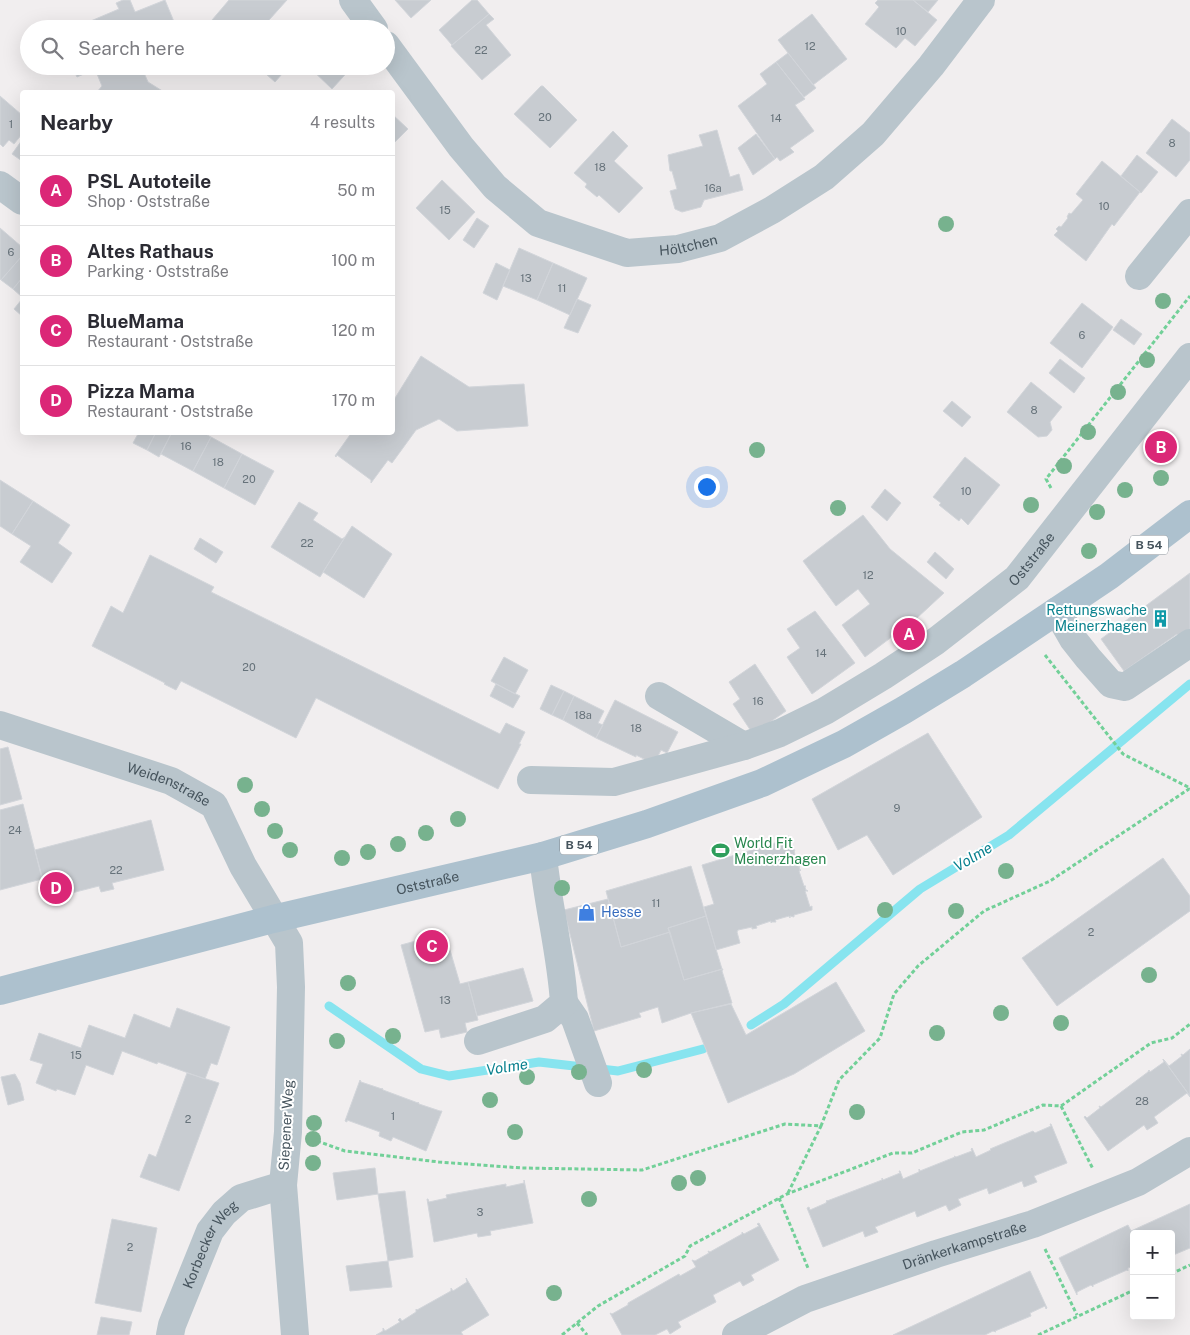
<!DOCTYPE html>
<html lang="en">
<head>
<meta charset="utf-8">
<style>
	:root { --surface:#fff; --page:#f7f7f7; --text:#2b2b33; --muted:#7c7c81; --line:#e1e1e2; --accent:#db2777 }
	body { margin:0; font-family:"Public Sans",sans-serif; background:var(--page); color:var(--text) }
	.controls { position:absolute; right:15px; bottom:15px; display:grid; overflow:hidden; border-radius:5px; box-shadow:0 5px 20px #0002 }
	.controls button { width:45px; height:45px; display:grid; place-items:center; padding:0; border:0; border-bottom:1px solid var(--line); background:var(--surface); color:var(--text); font:25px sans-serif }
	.you { position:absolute; left:706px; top:486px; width:18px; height:18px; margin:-12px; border:4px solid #fff; border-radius:50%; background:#1a73e8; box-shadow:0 0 0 8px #1a73e833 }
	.badge { display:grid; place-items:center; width:32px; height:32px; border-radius:50%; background:var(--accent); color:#fff; font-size:16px; font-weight:700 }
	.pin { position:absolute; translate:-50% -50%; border:2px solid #fff; box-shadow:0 1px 5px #0006 }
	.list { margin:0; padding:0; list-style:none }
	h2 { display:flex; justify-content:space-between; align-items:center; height:65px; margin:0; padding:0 20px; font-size:21px }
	h2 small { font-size:16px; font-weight:400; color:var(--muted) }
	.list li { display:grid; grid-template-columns:32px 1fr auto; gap:15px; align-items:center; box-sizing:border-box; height:70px; padding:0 20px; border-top:1px solid var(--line) }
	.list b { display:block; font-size:19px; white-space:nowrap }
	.list p { margin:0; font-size:16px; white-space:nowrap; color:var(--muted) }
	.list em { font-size:16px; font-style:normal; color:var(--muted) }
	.icon { flex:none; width:28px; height:28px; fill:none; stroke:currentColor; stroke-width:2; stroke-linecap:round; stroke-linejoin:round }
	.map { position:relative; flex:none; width:1190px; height:1335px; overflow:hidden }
	.search { position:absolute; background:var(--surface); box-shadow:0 5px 20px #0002; left:20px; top:20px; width:375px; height:55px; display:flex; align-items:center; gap:12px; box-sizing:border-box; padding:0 18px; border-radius:28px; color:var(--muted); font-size:19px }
	.panel { position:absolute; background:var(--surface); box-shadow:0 5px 20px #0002; left:20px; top:90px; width:375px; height:345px; border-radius:5px }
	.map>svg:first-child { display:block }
</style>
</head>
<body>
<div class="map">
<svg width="1190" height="1335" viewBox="0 0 1190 1335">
	<rect width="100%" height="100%" fill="#f1eeef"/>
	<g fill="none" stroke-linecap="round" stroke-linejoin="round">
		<path stroke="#87e4ef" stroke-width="9" d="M 329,1006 L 421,1069 L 449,1076 L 539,1062 L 618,1071 L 703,1049
			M 751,1025 L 784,1004 L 920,889 L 1009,835 L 1190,684"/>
	</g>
	<path fill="#c8ccd1" stroke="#d2d5da" d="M 123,0 L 130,0 L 135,12 L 165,0 L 177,29 L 72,29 L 119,9 L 116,3 Z
		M 229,0 L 287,0 L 261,29 L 222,29 L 212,20 Z
		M 395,0 L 431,0 L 411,18 Z
		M 472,0 L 477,0 L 489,14 L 452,45 L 439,30 Z
		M 878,0 L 913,0 L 937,20 L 915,46 L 905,38 L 896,48 L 865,24 L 879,7 L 875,3 Z
		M 913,0 L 938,0 L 928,12 Z
		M 489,14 L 494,19 L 486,25 L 511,55 L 482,80 L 451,46 Z
		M 812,14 L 847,59 L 813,85 L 778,40 Z
		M 788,53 L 816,88 L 804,97 L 776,62 Z
		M 776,62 L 805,99 L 795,105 L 814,131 L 790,148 L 794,152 L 780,161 L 777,157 L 775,159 L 738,106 L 767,84 L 760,74 Z
		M 72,66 L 141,66 L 148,82 L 164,92 L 97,92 L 102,86 L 95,69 L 77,77 Z
		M 257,66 L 289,66 L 275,82 Z
		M 308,66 L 353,66 L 332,89 Z
		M 541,86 L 543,86 L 577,120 L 550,148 L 514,114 Z
		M 0,96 L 22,115 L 22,134 L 14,144 L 9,140 L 3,147 L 0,144 Z
		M 392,114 L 408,129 L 392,145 Z
		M 1172,119 L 1190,133 L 1190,160 L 1176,177 L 1146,153 Z
		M 717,130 L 730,177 L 739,174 L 743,190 L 704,200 L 701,207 L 682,212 L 675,209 L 670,191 L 677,189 L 672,171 L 670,171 L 668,155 L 703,146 L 699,135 Z
		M 613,131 L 628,146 L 614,161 L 643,188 L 619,213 L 599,195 L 597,197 L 585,187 L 587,184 L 574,173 Z
		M 756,134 L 775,159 L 753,175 L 738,148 Z
		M 22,140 L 22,161 L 12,154 Z
		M 1137,155 L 1158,172 L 1141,193 L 1121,176 Z
		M 1102,161 L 1140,192 L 1114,226 L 1112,224 L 1086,261 L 1054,235 L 1058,231 L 1056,229 L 1059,226 L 1061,227 L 1068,218 L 1067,217 L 1069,213 L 1071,214 L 1083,200 L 1076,194 Z
		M 442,180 L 475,212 L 449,240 L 416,208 Z
		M 477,218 L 489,226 L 474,248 L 463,240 Z
		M 0,228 L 22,247 L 22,256 L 1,280 L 0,279 Z
		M 519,248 L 553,263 L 537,300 L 503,286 Z
		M 22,256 L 22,278 L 13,289 L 1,280 Z
		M 496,263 L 510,270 L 497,300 L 483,293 Z
		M 553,263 L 587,278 L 570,315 L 537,300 Z
		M 22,278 L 22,297 L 13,289 Z
		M 22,299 L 22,316 L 14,309 Z
		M 577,299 L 591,305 L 578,333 L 564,328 Z
		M 1082,303 L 1113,327 L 1082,368 L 1050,343 Z
		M 1121,319 L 1142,334 L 1134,345 L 1113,330 Z
		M 421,356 L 469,387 L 524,384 L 528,426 L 457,431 L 439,419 L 416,430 L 392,463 L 388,460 L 371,483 L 371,480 L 337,455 L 336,457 L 335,456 L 352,432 L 392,432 L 392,403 Z
		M 1060,359 L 1085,378 L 1074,393 L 1049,373 Z
		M 1031,382 L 1062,407 L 1050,422 L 1052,430 L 1047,436 L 1038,437 L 1007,412 Z
		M 952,401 L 971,417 L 962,427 L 943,411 Z
		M 139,432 L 156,432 L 147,450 L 133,443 Z
		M 156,432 L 172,432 L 159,457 L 147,450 Z
		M 172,432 L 202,432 L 211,437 L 193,471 L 161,454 Z
		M 211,437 L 242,454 L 224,488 L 193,471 Z
		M 242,454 L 274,471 L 255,505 L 224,488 Z
		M 965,457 L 1000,485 L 968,525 L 961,518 L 959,521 L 939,505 L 941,503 L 933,497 Z
		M 0,480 L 33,501 L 12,534 L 0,526 Z
		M 885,489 L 901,503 L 887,521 L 871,507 Z
		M 33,501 L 70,525 L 58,543 L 72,553 L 52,583 L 20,562 L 31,546 L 12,534 Z
		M 299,502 L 318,513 L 313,520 L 342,539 L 345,537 L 320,577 L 271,547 Z
		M 863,515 L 890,549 L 944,593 L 917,618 L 865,657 L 842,625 L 870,604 L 858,589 L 836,606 L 803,561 Z
		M 352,526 L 392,554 L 364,598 L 323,572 Z
		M 200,538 L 223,552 L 216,563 L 194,549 Z
		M 935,552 L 954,569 L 946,579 L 927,562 Z
		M 150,555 L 214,587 L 211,592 L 500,734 L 506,723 L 525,732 L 519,744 L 521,744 L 498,789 L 316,698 L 296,738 L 181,681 L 176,690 L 164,684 L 165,683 L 92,646 L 111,606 L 123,613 Z
		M 1190,573 L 1190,633 L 1181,640 L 1177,634 L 1124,671 L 1101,639 Z
		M 815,611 L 855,663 L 812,694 L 787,657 L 800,648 L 787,629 Z
		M 504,657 L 528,670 L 515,694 L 491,681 Z
		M 755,664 L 786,711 L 753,734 L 733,704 L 740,699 L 729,682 Z
		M 496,684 L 520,696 L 513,708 L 490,696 Z
		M 551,685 L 564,691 L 552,715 L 540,709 Z
		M 564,691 L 574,696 L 563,720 L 552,715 Z
		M 574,696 L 604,711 L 598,723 L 603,725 L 596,738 L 563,720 Z
		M 615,700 L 678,732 L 667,753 L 661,750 L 656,760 L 650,762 L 636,755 L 636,757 L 596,738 Z
		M 928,733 L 982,817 L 893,875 L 867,835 L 838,850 L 812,799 Z
		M 8,747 L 22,799 L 0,805 L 0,749 Z
		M 23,804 L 42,879 L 0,890 L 0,810 Z
		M 151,820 L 164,870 L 112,883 L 114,889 L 101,892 L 99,886 L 48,899 L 35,850 Z
		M 789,836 L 792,846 L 794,846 L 792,846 L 795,851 L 794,851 L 798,866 L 800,867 L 799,867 L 800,870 L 801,870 L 799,871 L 804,886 L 806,886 L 805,887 L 806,890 L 808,891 L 805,891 L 810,907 L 812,906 L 812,910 L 794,915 L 794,917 L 790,916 L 790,918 L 789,916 L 775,920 L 776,922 L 772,922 L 771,923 L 771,921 L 756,926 L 757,928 L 752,929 L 752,927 L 738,930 L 737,932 L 740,943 L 716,950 L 704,907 L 714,904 L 702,865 L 788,839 L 787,837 Z
		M 1163,858 L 1190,896 L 1190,911 L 1057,1006 L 1022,958 Z
		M 691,866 L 706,916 L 668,928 L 670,932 L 621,947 L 606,891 Z
		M 608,899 L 621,947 L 670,932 L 684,980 L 723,969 L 722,971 L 732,1003 L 691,1013 L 662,1023 L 658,1007 L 639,1013 L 641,1017 L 594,1031 L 564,910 Z
		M 706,916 L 722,969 L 684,980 L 668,928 Z
		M 445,933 L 460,984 L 468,982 L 478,1020 L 465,1023 L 467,1032 L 441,1038 L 439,1029 L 425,1032 L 401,945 Z
		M 523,968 L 533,1001 L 477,1016 L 468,982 Z
		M 836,982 L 865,1031 L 794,1074 L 728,1103 L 691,1013 L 731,1004 L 746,1035 Z
		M 177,1008 L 230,1027 L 217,1065 L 211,1063 L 205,1079 L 158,1062 L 157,1064 L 122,1051 L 113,1075 L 86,1065 L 75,1095 L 57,1089 L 56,1091 L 36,1083 L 43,1064 L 30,1060 L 39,1033 L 81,1048 L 89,1025 L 125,1038 L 134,1014 L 170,1028 Z
		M 1190,1049 L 1190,1096 L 1163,1059 L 1169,1066 L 1182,1056 L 1181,1054 L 1183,1055 Z
		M 1163,1059 L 1190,1096 L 1190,1097 L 1187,1093 L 1154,1117 L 1158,1123 L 1147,1130 L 1144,1125 L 1108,1151 L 1084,1117 L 1085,1116 L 1087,1118 L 1100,1108 L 1099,1106 L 1101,1107 L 1148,1072 L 1149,1070 L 1150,1072 L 1164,1062 Z
		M 187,1073 L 219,1083 L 179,1191 L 140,1177 L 149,1154 L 156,1157 Z
		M 15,1074 L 20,1083 L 24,1100 L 8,1105 L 1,1077 Z
		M 360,1080 L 361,1082 L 382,1089 L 382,1088 L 383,1090 L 418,1103 L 418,1102 L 419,1104 L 440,1111 L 442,1111 L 426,1151 L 393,1137 L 391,1141 L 379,1136 L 380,1132 L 347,1120 L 347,1122 L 345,1121 Z
		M 1050,1124 L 1051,1124 L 1067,1163 L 1034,1176 L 1037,1182 L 1024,1187 L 1022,1181 L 989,1194 L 987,1188 L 958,1199 L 961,1205 L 949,1211 L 946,1205 L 917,1217 L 915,1211 L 875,1227 L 878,1232 L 865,1237 L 863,1231 L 823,1247 L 807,1208 L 809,1207 L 810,1210 L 826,1203 L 827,1200 L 827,1201 L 882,1180 L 882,1178 L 883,1180 L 900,1173 L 899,1171 L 900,1171 L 903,1179 L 919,1172 L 919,1169 L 920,1171 L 955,1157 L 954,1156 L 956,1157 L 972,1151 L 971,1149 L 972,1148 L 976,1157 L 991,1150 L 990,1149 L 1033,1131 L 1035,1133 L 1051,1126 Z
		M 375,1168 L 378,1194 L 337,1200 L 333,1173 Z
		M 524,1180 L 533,1223 L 490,1231 L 491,1235 L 478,1237 L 477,1233 L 434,1242 L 427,1199 L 428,1199 L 429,1202 L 447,1198 L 446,1195 L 506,1184 L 506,1187 L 524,1183 Z
		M 405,1191 L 413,1257 L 388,1261 L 378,1194 Z
		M 1190,1204 L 1190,1248 L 1171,1256 L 1171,1234 L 1134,1234 L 1134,1266 L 1128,1268 L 1128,1271 L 1127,1270 L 1093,1285 L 1093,1287 L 1091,1285 L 1077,1292 L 1077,1295 L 1059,1258 L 1128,1225 L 1131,1231 Z
		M 112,1219 L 157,1228 L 141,1312 L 95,1303 Z
		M 759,1223 L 779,1260 L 751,1275 L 754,1280 L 743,1286 L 740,1281 L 713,1295 L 716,1302 L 678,1322 L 681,1327 L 670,1334 L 667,1329 L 655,1335 L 622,1335 L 610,1313 L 612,1314 L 628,1305 L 628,1303 L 679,1274 L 680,1276 L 696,1267 L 692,1260 L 695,1261 L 709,1253 L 708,1251 L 710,1252 L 742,1234 L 742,1232 L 744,1234 L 759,1226 L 757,1224 Z
		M 388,1261 L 392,1287 L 350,1291 L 346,1266 Z
		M 1030,1271 L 1047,1308 L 1046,1309 L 1045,1306 L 1030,1313 L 1031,1316 L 995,1331 L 996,1332 L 993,1331 L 985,1335 L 893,1335 Z
		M 466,1278 L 489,1315 L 461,1332 L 463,1335 L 376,1335 L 383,1331 L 383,1328 L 385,1331 L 400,1322 L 398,1320 L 400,1318 L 402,1321 L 416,1312 L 416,1309 L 417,1310 L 451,1291 L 451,1288 L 453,1291 L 467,1282 Z
		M 101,1317 L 132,1322 L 129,1335 L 97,1335 Z"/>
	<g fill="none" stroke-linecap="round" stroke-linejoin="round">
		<path stroke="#72d098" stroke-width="3" stroke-dasharray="4 2.5" stroke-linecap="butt" d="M 1051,488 L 1046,479 L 1190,296
			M 1045,655 L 1123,754 L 1190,788
			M 1061,1106 L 1093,1169
			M 317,1141 L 345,1151 L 439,1162 L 522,1168 L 642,1170 L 785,1124 L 821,1126 L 839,1080 L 880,1038 L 894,994 L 918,966 L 984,911 L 1050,881 L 1189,789 L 1190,790
			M 788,1193 L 821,1126
			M 779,1198 L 808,1268
			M 1045,1249 L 1077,1315
			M 1171,1274 L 1190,1265
			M 577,1323 L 587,1335
			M 562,1335 L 598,1306 L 685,1256 L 690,1246 L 787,1194 L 893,1153 L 912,1153 L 962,1132 L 984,1130 L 1043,1105 L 1061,1106 L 1151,1043 L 1172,1038 L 1190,1024
			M 1038,1335 L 1134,1290"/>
		<g stroke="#b9c5cc" stroke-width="28">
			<path d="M 353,0 L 374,29"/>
			<path id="s1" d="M 386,45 L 461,147 L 495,187 L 538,223 L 627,253 L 678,249 L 720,238 L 772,210 L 824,177 L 873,134 L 931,66 L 981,0"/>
			<path d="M 0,185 L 22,201"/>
			<path d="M 1139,276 L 1190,213"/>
			<path d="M 1057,611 L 1073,639 L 1088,658 L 1111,684 L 1125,687 L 1190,643"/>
			<path d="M 659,696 L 744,746"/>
			<path id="s2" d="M 0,725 L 171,781 L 214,805 L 243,866 L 289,943 L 291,987 L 289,1087 L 288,1132 L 283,1185 L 295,1335"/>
			<path id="s3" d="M 531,780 L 614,782 L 744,746 L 780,733 L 825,711 L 883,676 L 936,641 L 1017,578 L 1190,357"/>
			<path d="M 564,1003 L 575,1019 L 598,1083"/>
			<path d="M 478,1041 L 545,1019 L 564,1003 C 561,954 548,906 543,856"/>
			<path id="s4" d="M 170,1335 L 172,1325 L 210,1231 L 224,1213 L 241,1198 L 283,1185"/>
			<path id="s5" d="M 736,1335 L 805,1299 L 936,1254 L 1033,1224 L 1138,1182 L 1190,1151"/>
		</g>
		<path stroke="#adc1ce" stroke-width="28" id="s6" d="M 0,991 L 273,919 L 543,856 L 647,824 L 762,783 L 844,744 L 904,710 L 963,674 L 1109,576 L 1190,514"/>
	</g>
	<g fill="#77b28e">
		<circle cx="946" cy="224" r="8"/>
		<circle cx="1163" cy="301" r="8"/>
		<circle cx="1147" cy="360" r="8"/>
		<circle cx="1118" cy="392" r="8"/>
		<circle cx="1088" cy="432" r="8"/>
		<circle cx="757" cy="450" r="8"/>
		<circle cx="1064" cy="466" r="8"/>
		<circle cx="1161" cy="478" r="8"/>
		<circle cx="1125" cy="490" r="8"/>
		<circle cx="1031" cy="505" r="8"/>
		<circle cx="838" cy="508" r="8"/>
		<circle cx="1097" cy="512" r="8"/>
		<circle cx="1089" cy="551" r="8"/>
		<circle cx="245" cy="785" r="8"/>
		<circle cx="262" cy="809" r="8"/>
		<circle cx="458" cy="819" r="8"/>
		<circle cx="275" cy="831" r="8"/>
		<circle cx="426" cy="833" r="8"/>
		<circle cx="398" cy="844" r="8"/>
		<circle cx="290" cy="850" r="8"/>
		<circle cx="368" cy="852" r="8"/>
		<circle cx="342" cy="858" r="8"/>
		<circle cx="1006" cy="871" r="8"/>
		<circle cx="562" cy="888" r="8"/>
		<circle cx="885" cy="910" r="8"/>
		<circle cx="956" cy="911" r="8"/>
		<circle cx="1149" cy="975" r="8"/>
		<circle cx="348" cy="983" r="8"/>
		<circle cx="1001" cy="1013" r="8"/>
		<circle cx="1061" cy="1023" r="8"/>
		<circle cx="937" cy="1033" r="8"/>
		<circle cx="393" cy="1036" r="8"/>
		<circle cx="337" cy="1041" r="8"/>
		<circle cx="644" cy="1070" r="8"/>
		<circle cx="579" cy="1072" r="8"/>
		<circle cx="527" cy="1077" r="8"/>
		<circle cx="490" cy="1100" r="8"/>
		<circle cx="857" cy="1112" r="8"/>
		<circle cx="314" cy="1123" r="8"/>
		<circle cx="515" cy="1132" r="8"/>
		<circle cx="313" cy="1139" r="8"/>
		<circle cx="313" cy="1163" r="8"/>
		<circle cx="698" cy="1178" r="8"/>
		<circle cx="679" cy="1183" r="8"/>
		<circle cx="589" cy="1199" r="8"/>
		<circle cx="554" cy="1293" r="8"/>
	</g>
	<defs>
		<symbol id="building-bare" viewBox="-9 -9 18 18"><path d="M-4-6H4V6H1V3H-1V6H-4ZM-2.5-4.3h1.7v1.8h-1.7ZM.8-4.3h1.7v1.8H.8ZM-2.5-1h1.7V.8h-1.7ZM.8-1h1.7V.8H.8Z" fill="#0f9aa8" stroke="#fff" stroke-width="2.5" paint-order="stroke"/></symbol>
		<symbol id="stadium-bare" viewBox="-9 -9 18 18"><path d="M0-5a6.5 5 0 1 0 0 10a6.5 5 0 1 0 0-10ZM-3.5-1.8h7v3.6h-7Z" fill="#2e9e5b" stroke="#fff" stroke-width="2.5" paint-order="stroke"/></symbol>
		<symbol id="shop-bare" viewBox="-9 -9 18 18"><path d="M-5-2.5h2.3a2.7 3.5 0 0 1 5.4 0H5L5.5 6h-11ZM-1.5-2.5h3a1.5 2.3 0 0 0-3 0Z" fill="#3f7fe0" stroke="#fff" stroke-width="2.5" paint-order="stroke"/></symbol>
	</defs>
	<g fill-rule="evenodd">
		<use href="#building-bare" x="1148" y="606" width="25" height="25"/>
		<use href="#stadium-bare" x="708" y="838" width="25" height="25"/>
		<use href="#shop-bare" x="574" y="900" width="25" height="25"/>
	</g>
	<g text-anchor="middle" stroke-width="4" stroke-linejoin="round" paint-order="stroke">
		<g font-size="11" fill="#66727a">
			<text x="901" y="35">10</text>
			<text x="810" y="50">12</text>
			<text x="481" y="54">22</text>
			<text x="545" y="121">20</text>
			<text x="776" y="122">14</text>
			<text x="11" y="128">1</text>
			<text x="1172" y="147">8</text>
			<text x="600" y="171">18</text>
			<text x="713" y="192">16a</text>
			<text x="1104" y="210">10</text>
			<text x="445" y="214">15</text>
			<text x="11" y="256">6</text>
			<text x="526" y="282">13</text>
			<text x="562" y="292">11</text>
			<text x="1082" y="339">6</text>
			<text x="1034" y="414">8</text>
			<text x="186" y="450">16</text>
			<text x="218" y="466">18</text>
			<text x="249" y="483">20</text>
			<text x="966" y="495">10</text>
			<text x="307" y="547">22</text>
			<text x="868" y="579">12</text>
			<text x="821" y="657">14</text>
			<text x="249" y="671">20</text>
			<text x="758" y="705">16</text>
			<text x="583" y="719">18a</text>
			<text x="636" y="732">18</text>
			<text x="897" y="812">9</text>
			<text x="15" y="834">24</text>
			<text x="116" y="874">22</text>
			<text x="656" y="907">11</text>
			<text x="1091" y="936">2</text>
			<text x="445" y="1004">13</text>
			<text x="76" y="1059">15</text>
			<text x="1142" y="1105">28</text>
			<text x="393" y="1120">1</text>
			<text x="188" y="1123">2</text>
			<text x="480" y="1216">3</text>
			<text x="130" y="1251">2</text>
		</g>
		<g fill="#fff" stroke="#7e878e" stroke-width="1">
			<rect x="1130" y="535.5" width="38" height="19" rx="4"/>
			<rect x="560" y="835.5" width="38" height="19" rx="4"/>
		</g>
		<g font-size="12" font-weight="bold" fill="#46545d">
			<text x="1149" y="549">B 54</text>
			<text x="579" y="849">B 54</text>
		</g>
		<g font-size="14" fill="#46545d" stroke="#fff">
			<text dy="5" stroke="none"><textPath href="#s1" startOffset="391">Höltchen</textPath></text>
			<text dy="5" stroke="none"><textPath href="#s3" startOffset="564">Oststraße</textPath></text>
			<text dy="5" stroke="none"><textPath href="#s2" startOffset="179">Weidenstraße</textPath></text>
			<text dy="5" stroke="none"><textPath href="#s6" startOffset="441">Oststraße</textPath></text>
			<text transform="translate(286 1125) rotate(-87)" y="5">Siepener Weg</text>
			<text dy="5" stroke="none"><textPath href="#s4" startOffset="100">Korbecker Weg</textPath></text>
			<text dy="5" stroke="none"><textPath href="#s5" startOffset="246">Dränkerkampstraße</textPath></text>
		</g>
		<g font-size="14" fill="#0d838f" stroke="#fff" text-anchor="end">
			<text x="1147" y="615">Rettungswache<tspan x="1147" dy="16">Meinerzhagen</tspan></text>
		</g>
		<g font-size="14" fill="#27864d" stroke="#fff" text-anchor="start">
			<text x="734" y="848">World Fit<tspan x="734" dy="16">Meinerzhagen</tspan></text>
		</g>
		<g font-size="14" fill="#366cbe" stroke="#fff" text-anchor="start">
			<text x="601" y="917">Hesse</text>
		</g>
		<g font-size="15" font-style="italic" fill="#09818f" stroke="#fff">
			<text transform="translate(973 857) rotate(-31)" y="5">Volme</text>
			<text transform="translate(507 1067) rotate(-9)" y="5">Volme</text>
		</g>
	</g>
</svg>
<div class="controls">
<button>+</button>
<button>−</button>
</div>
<div class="you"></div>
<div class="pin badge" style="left:909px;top:634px">A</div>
<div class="pin badge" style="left:1161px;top:447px">B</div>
<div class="pin badge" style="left:432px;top:946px">C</div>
<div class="pin badge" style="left:56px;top:888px">D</div>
<div class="search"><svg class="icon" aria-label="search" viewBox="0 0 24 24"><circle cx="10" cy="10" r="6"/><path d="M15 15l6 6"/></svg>Search here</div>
<section class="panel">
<h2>Nearby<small>4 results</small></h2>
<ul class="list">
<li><span class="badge">A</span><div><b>PSL Autoteile</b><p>Shop · Oststraße</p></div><em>50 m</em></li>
<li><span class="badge">B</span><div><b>Altes Rathaus</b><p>Parking · Oststraße</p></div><em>100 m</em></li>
<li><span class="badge">C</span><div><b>BlueMama</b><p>Restaurant · Oststraße</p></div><em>120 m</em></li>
<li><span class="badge">D</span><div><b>Pizza Mama</b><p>Restaurant · Oststraße</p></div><em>170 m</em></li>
</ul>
</section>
</div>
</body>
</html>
